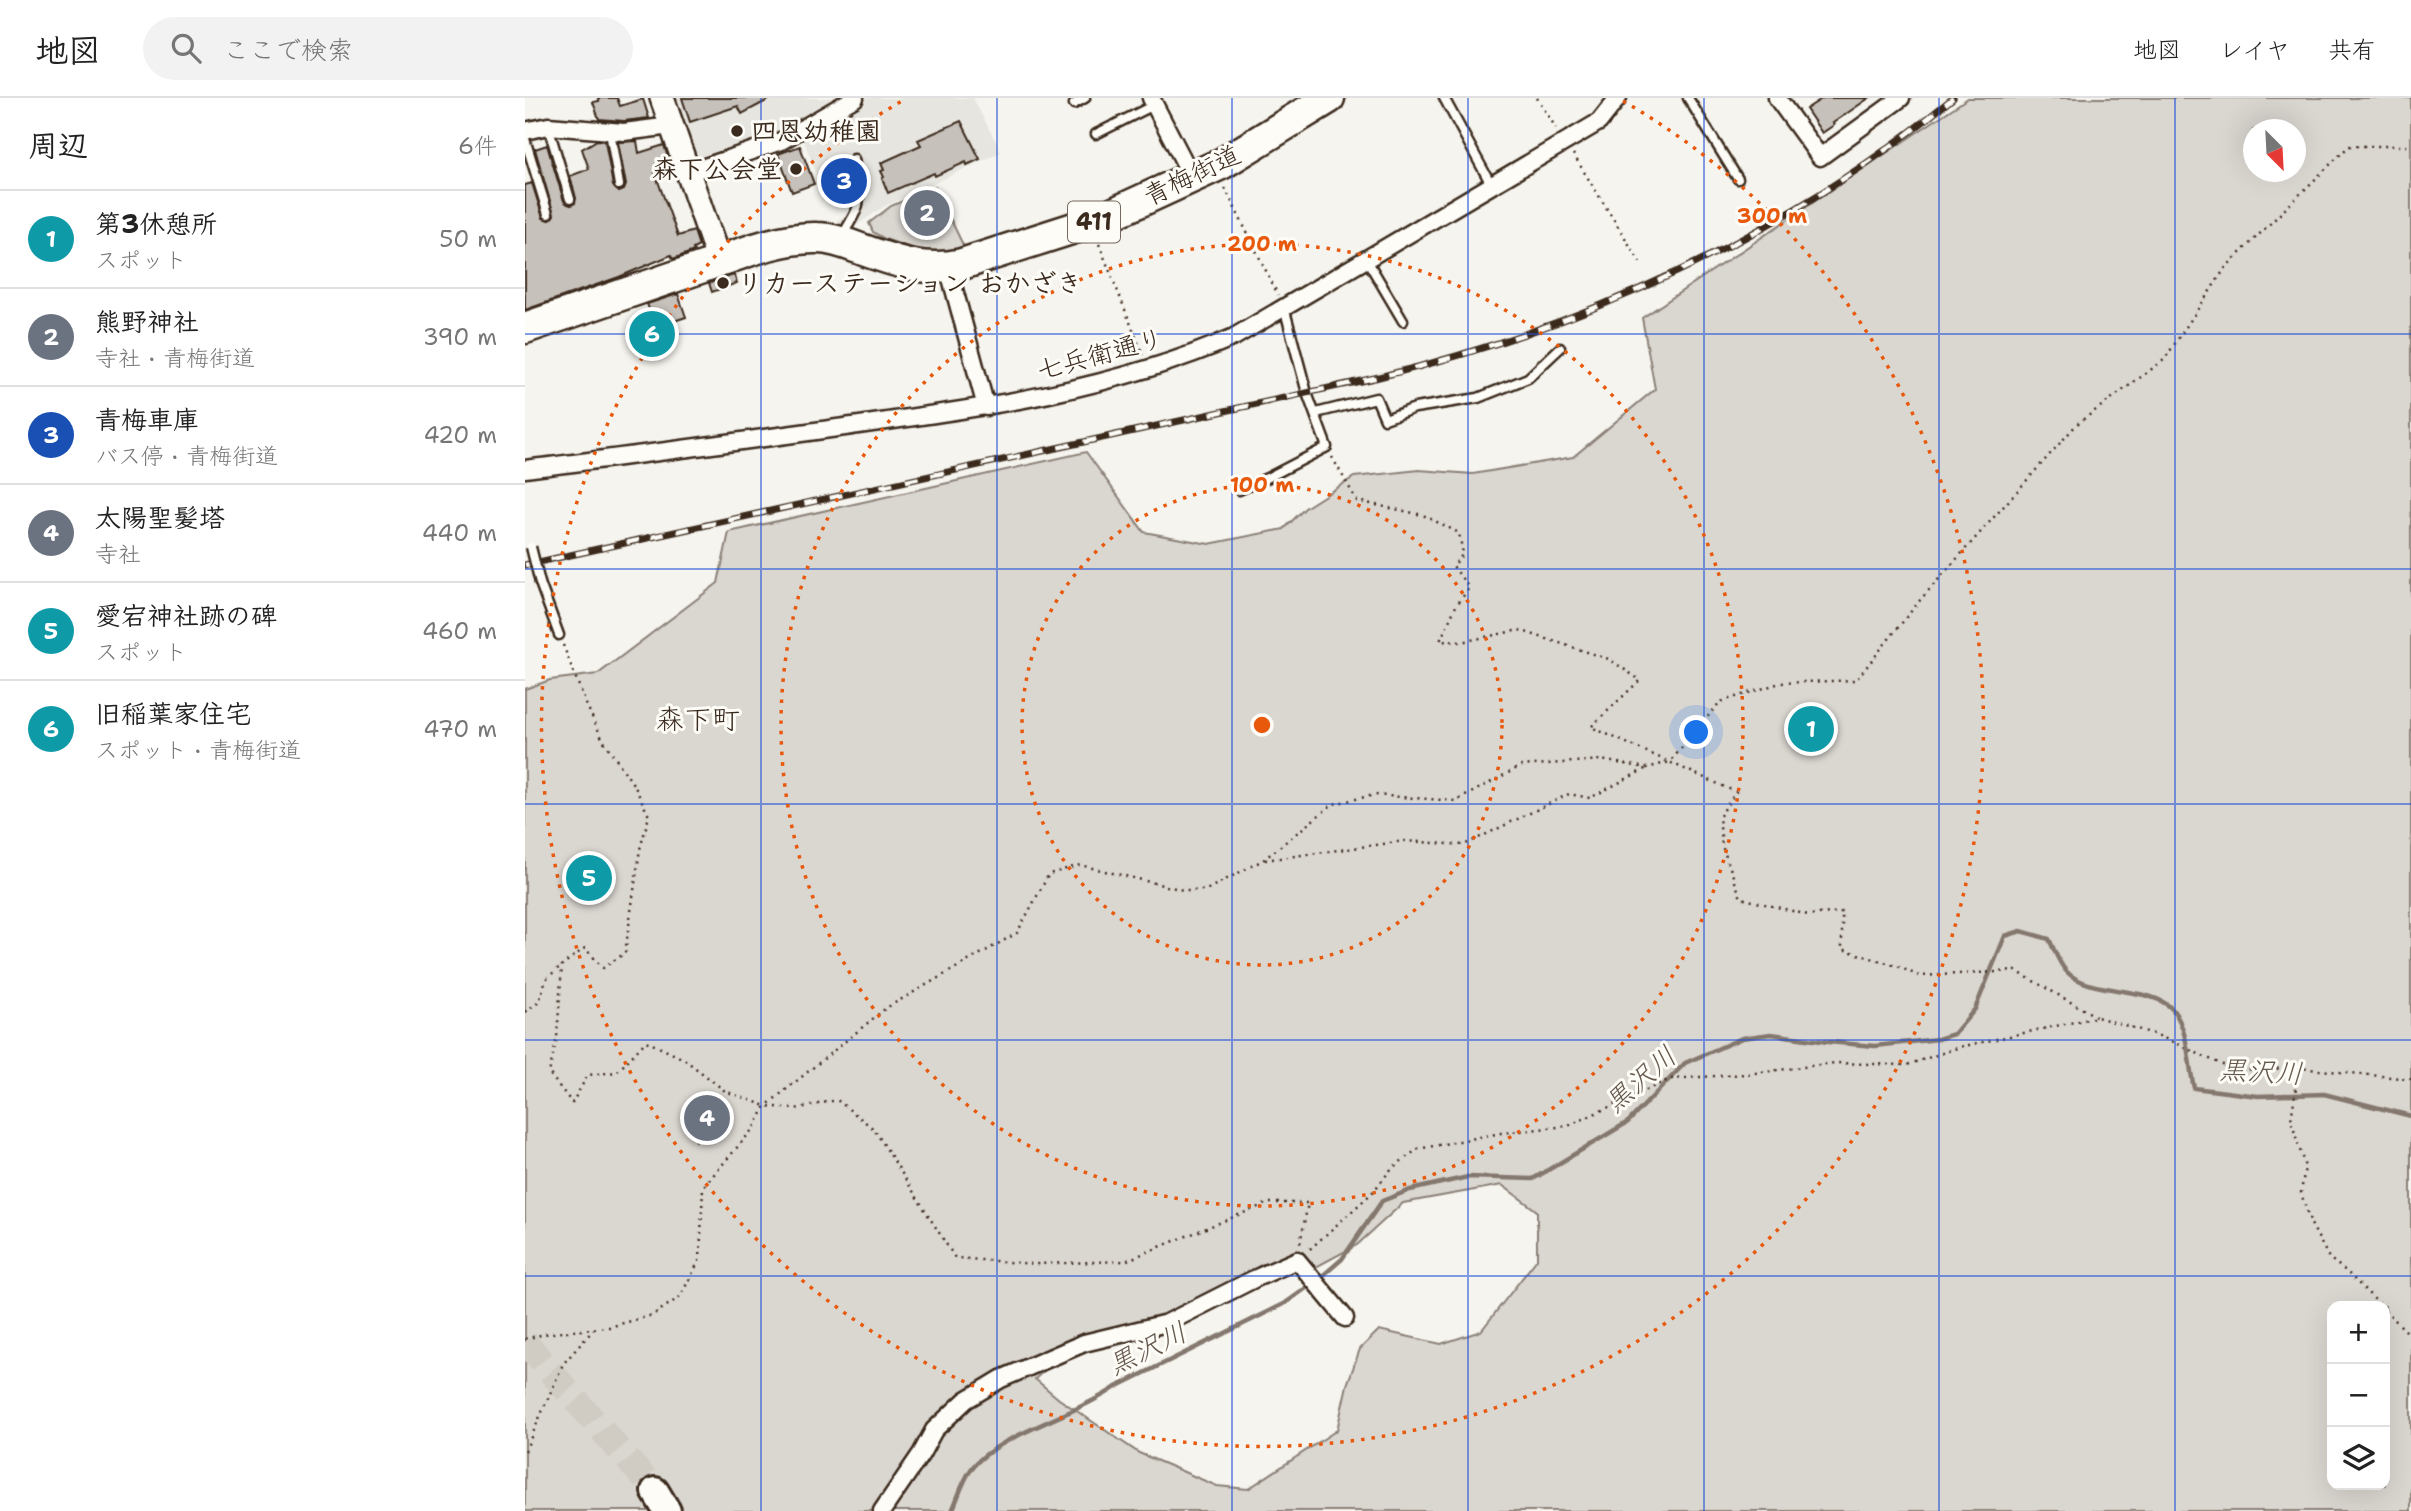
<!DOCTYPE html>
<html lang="ja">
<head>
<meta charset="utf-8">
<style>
	:root { --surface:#fff; --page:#f2f2f2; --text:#222; --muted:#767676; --line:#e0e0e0; --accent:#b45309 }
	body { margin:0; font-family:"Shantell Sans","Klee One",sans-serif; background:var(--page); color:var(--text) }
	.controls { position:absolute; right:21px; bottom:21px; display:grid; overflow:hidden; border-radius:14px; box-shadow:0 7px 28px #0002 }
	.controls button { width:63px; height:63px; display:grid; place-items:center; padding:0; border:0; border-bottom:2px solid var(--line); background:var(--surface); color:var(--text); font:35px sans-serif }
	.compass { position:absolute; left:1718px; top:21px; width:63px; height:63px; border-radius:50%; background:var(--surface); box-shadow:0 7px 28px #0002; rotate:156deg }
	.you { position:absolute; left:1172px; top:635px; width:24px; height:24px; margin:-18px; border:5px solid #fff; border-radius:50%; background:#1a73e8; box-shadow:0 0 0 10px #1a73e833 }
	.badge { display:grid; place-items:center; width:46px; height:46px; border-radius:50%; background:var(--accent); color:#fff; font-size:23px; font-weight:700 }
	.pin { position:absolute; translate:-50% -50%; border:4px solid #fff; box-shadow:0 2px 7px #0006 }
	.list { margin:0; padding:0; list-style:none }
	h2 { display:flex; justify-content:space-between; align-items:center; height:91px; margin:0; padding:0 28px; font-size:30px }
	h2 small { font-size:23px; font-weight:400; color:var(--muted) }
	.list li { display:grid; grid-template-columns:46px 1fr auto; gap:21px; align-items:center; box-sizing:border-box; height:98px; padding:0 28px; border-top:2px solid var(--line) }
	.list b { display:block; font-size:26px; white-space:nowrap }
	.list p { margin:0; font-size:23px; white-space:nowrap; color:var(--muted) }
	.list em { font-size:23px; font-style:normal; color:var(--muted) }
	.icon { flex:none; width:38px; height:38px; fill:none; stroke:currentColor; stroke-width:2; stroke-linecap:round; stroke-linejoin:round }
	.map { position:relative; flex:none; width:1886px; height:1413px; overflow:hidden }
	header { display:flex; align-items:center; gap:42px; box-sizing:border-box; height:98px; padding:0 35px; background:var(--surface); border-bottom:2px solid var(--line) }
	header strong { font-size:33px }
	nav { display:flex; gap:38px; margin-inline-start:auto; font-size:24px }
	.search { width:490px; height:63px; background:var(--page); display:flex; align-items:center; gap:18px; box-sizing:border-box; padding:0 24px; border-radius:38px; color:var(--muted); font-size:26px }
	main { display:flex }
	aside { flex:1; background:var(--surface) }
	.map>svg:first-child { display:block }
</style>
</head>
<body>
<header>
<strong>地図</strong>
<div class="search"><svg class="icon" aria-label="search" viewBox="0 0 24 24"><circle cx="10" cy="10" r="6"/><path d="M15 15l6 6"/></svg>ここで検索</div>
<nav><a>地図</a><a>レイヤ</a><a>共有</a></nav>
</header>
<main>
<aside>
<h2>周辺<small>6件</small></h2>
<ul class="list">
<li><span class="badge" style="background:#0f9aa8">1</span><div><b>第3休憩所</b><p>スポット</p></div><em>50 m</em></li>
<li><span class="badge" style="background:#6b7280">2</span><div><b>熊野神社</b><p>寺社 · 青梅街道</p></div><em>390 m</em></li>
<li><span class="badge" style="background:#1a4fb4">3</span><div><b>青梅車庫</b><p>バス停 · 青梅街道</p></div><em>420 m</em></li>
<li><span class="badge" style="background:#6b7280">4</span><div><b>太陽聖髪塔</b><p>寺社</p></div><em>440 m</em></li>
<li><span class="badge" style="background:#0f9aa8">5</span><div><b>愛宕神社跡の碑</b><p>スポット</p></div><em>460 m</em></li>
<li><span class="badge" style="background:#0f9aa8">6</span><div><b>旧稲葉家住宅</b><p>スポット · 青梅街道</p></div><em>470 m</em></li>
</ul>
</aside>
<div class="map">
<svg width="1886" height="1413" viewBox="0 0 1886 1413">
	<rect width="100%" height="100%" fill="#f5f4ee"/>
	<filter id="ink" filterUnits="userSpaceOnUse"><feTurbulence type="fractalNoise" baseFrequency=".0143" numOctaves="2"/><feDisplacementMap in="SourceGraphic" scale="14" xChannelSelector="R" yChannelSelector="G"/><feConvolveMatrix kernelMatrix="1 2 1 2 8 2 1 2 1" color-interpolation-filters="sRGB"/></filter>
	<g filter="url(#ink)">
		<path fill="#e7e5df" d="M 150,0 L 319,0 L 256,37 L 172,65 Z
			M 342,0 L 448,0 L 476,54 L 358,109 L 329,129 L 328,137 L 307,135 L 313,122 L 329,114 L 322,76 L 295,85 L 277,38 Z"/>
		<path fill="#dad6d0" stroke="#8a8077" stroke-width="2" fill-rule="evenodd" d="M 1443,0 L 1886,0 L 1886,1413 L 0,1413 L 0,591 L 25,582 L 73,576 L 193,485 L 204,434 L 561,354 L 619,434 L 684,446 L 759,431 L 780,410 L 829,379 L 894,372 L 948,376 L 1048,359 L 1130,291 L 1117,220 ZM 1728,32 L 1770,32 L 1770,74 L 1728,74 ZM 977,1087 L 1012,1113 L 1012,1161 L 956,1233 L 916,1246 L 854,1232 L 835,1251 L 822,1287 L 812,1332 L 723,1391 L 692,1388 L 614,1355 L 534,1301 L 510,1281 L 557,1239 L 636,1232 L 737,1166 L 791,1169 L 832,1147 L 878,1105 ZM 1807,1208 L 1860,1208 L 1860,1387 L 1807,1387 Z
			M 410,89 L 440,151 L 408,158 L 360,141 L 348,134 L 344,125 L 366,108 Z"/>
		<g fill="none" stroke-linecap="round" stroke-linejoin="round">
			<path stroke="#84786e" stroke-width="4.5" d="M 794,1181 L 817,1161 L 857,1103 L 885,1092 L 943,1079 L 1008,1081 L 1103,1024 L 1160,965 L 1217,940 L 1246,936 L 1303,944 L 1350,948 L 1413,941 L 1429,936 L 1450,911 L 1480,838 L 1496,833 L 1524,841 C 1529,851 1534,866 1542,874 C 1565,898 1627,887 1648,912 C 1664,933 1663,965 1669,990 L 1733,998 L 1799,996 L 1886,1018
				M 427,1413 C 433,1400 437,1385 445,1373 C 466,1339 554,1316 591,1289 L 759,1206 L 787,1186"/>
		</g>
		<path fill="#c7c1bb" stroke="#3b2a1e" stroke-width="2" d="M 73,0 L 92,0 L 95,8 L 118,1 L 124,20 L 99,23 L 74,21 L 68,4 L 74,3 Z
			M 157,0 L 247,0 L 217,16 L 213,8 L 165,24 Z
			M 1298,0 L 1344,0 L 1308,25 L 1309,27 L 1297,35 L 1281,11 Z
			M 436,23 L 455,61 L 442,67 L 441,64 L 410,78 L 409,75 L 363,95 L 357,80 L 359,79 L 356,73 L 359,72 L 356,65 L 396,47 L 393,42 Z
			M 72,42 L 80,43 L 88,88 L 94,94 L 99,92 L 101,87 L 93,44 L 112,43 L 114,55 L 139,47 L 146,69 L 130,75 L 153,138 L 169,133 L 174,148 L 168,151 L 169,153 L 148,161 L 146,157 L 94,179 L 0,212 L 0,87 L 7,85 L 18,120 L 24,122 L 29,117 L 10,51 L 22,47 L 39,103 L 46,107 L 50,105 L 51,100 L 45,78 L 64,71 L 57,51 Z
			M 275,48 L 289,86 L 267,94 L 253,56 Z
			M 209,177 L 212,185 L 187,194 L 184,185 Z
			M 153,196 L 161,219 L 131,229 L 122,206 Z
			M 181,1010 L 190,1014 L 191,1025 L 171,1042 L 171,1019 L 174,1013 Z"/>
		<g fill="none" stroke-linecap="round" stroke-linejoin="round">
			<path stroke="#d0ccc4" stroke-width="26" stroke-dasharray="26 13" stroke-linecap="butt" d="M 0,1244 L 130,1393"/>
			<defs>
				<path id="lane" d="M 919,0 L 967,88
					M 1163,0 L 1213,81
					M 549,6 L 560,0
					M 23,28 L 45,101
					M 85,34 L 94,87
					M 571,36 L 629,7
					M 0,41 L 23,116
					M 318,138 C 321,129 332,115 333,107 C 336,93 331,75 329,61
					M 842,162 L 878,223
					M 791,315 L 851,300 L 860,321 L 890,310 L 953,300 L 1003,280 L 1035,250
					M 714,392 L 742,380 L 802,349 L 782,295 L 759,209
					M 15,485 L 34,537"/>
				<path id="street" d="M 626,0 L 667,79
					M 1252,0 L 1295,59 L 1376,0
					M 0,33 L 23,28 L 99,34 L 146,28
					M 162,75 L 256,43 L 330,0
					M 423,169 L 461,309
					M 0,371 C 109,358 218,343 327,328 C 456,310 588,292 709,239 L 1074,24 L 1093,0
					M 357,1413 L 396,1356 L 409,1332 L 441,1302 L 476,1281 L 559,1245 L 642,1225 L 729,1181 L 772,1162 L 820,1220"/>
				<path id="secondary" d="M 137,0 L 194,163"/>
				<path id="primary" d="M 130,1393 L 142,1413"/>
				<path id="highway" d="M 0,230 C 59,210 118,189 178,169 C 213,157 254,139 292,140 C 306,140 320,145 333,150 C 369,163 399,175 437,166 L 574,122 L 698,65 L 804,0"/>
			</defs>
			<use href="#lane" stroke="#3b2a1e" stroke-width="13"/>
			<use href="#street" stroke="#3b2a1e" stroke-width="21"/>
			<use href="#secondary" stroke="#3b2a1e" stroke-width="28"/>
			<use href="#primary" stroke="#3b2a1e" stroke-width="32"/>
			<use href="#highway" stroke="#3b2a1e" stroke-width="35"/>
			<path stroke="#3b2a1e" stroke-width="2.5" stroke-dasharray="2 5" stroke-linecap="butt" d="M 1012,0 L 1031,30
				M 1048,56 L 1115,164
				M 700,90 L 753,197
				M 574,146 L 618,257
				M 807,359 L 832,403 L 898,417 L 934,435 L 938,456 L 928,468 L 944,490 L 931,508 L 915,543 L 936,544 L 994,532 L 1084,561 L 1115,582 L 1066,629 L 1211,694 L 1194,719 L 1197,748 L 1216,800 L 1283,817 L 1317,814 L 1317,851 L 1372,868 L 1394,878 L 1491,873 L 1572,919
				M 38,547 L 61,606 L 78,642 L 110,689 L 124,718 L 115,751 L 100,855 L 78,870 L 60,850 L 37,867 L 32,940 L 24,975 L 47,1005 L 63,977 L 92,974 L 121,943 L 159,961 L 200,993 L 241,1008 L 270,1011 L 312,1002 L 349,1031 L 430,1160 L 510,1166 L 600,1163 L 743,1105 L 783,1105 L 775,1146
				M 740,762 L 880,743 L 939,747 L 1044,696 L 1065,700 L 1122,670
				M 0,914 L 14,904 L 21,881 L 37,867
				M 1774,970 L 1766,1022 L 1780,1069 L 1776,1095 L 1786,1126 L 1804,1160 L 1822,1174 L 1856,1208
				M 785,1151 L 847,1095 L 867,1070 L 893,1051 L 976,1035 L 1043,1028 L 1145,981 L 1221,976 L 1310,965 L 1382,967 L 1435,949 L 1572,919 L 1632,937 L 1709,972 L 1774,970 L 1886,981
				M 1860,1212 L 1886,1238
				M 0,1241 L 19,1236 L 84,1229 L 128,1217 L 155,1199 L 175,1161 L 178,1089 L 228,1031 L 241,1008 L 361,910 L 492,835 L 524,776 L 555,767 L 658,792 L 681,792 L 738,762 L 808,706 L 849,697 L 931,703 L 996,668 L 1076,662 L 1122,670 L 1145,664 L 1195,604 L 1255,585 L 1331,582 L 1396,501 L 1552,326 L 1639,262 L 1701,169 L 1824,48 L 1886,48
				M 0,1353 L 38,1266 L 69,1231"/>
			<use href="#lane" stroke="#fdfcf7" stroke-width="8"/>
			<use href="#street" stroke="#fdfcf7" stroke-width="16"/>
			<use href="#secondary" stroke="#fdfcf7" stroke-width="23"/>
			<use href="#primary" stroke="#fdfcf7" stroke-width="26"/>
			<use href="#highway" stroke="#fdfcf7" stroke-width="30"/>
			<defs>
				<path id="rail" d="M 0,467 L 854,279 C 1061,228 1262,137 1428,0"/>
			</defs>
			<use href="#rail" stroke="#3b2a1e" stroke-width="7"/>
			<use href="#rail" stroke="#fdfcf7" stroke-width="4.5" stroke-dasharray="13" stroke-linecap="butt"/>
			<defs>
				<path id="lane-bridge" d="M 6,449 L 15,485"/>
			</defs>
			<use href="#lane-bridge" stroke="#3b2a1e" stroke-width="13" stroke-linecap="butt"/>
			<use href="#lane-bridge" stroke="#fdfcf7" stroke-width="8"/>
		</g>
	</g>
	<path fill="none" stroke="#1d4ed8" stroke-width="2" stroke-opacity="0.55" d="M 236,0 L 236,1413M 472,0 L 472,1413M 707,0 L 707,1413M 943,0 L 943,1413M 1179,0 L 1179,1413M 1414,0 L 1414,1413M 1650,0 L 1650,1413M 0,236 L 1886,236M 0,471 L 1886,471M 0,706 L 1886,706M 0,942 L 1886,942M 0,1178 L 1886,1178"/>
	<g fill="none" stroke="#e8590c" stroke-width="3.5" stroke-dasharray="3.5 7">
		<circle cx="737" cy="627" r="240"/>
		<circle cx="737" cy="627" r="481"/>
		<path d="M1098 3A721 721 0 1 1 377 3"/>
	</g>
	<g fill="#3b2a1e" stroke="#fdfcf7" stroke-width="2.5">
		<circle cx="212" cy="33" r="7"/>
		<circle cx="271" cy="71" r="7"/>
		<circle cx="198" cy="185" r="7"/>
	</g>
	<g text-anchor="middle" stroke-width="6" stroke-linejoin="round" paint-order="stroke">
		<rect fill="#fdfcf7" stroke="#75695f" stroke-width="2" x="543" y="103.5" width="52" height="41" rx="5"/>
		<g font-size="24" font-weight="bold" fill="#3b2a1e">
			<text x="569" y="132">411</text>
		</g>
		<g font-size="26" font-weight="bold" fill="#3b2a1e" stroke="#fdfcf7" text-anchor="start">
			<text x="226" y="42">四恩幼稚園</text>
			<text x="257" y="80" text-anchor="end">森下公会堂</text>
			<text x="212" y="194">リカーステーション おかざき</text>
		</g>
		<g font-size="26" fill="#3b2a1e" stroke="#fdfcf7">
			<text transform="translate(667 77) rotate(-26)" y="9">青梅街道</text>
			<text transform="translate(575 256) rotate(-15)" y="9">七兵衛通り</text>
		</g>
		<g font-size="28" fill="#3b2a1e" stroke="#fdfcf7">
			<text x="173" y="631">森下町</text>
		</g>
		<g font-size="28" font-style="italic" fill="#65584d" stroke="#fdfcf7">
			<text transform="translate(1736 973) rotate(3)" y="10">黒沢川</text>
			<text transform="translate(1115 981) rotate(-41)" y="10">黒沢川</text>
			<text transform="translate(622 1250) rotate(-26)" y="10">黒沢川</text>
		</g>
	</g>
	<circle cx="737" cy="627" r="10" fill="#e8590c" stroke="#fdfcf7" stroke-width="3.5"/>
	<g font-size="21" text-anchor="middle" font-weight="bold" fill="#e8590c" stroke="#fdfcf7" stroke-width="6" stroke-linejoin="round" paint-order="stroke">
		<text x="1247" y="125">300 m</text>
		<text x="737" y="153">200 m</text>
		<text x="737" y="394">100 m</text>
	</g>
</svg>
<div class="controls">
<button>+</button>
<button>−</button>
<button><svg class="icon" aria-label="layers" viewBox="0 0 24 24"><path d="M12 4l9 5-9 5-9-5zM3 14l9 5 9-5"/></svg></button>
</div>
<svg class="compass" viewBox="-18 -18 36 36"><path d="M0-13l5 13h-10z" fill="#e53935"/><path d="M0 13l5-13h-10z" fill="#767676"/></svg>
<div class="you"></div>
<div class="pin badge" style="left:1286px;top:631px;background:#0f9aa8">1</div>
<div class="pin badge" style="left:402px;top:115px;background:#6b7280">2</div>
<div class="pin badge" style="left:319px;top:83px;background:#1a4fb4">3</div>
<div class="pin badge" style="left:182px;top:1020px;background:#6b7280">4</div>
<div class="pin badge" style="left:64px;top:780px;background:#0f9aa8">5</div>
<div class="pin badge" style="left:127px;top:236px;background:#0f9aa8">6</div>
</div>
</main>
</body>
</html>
